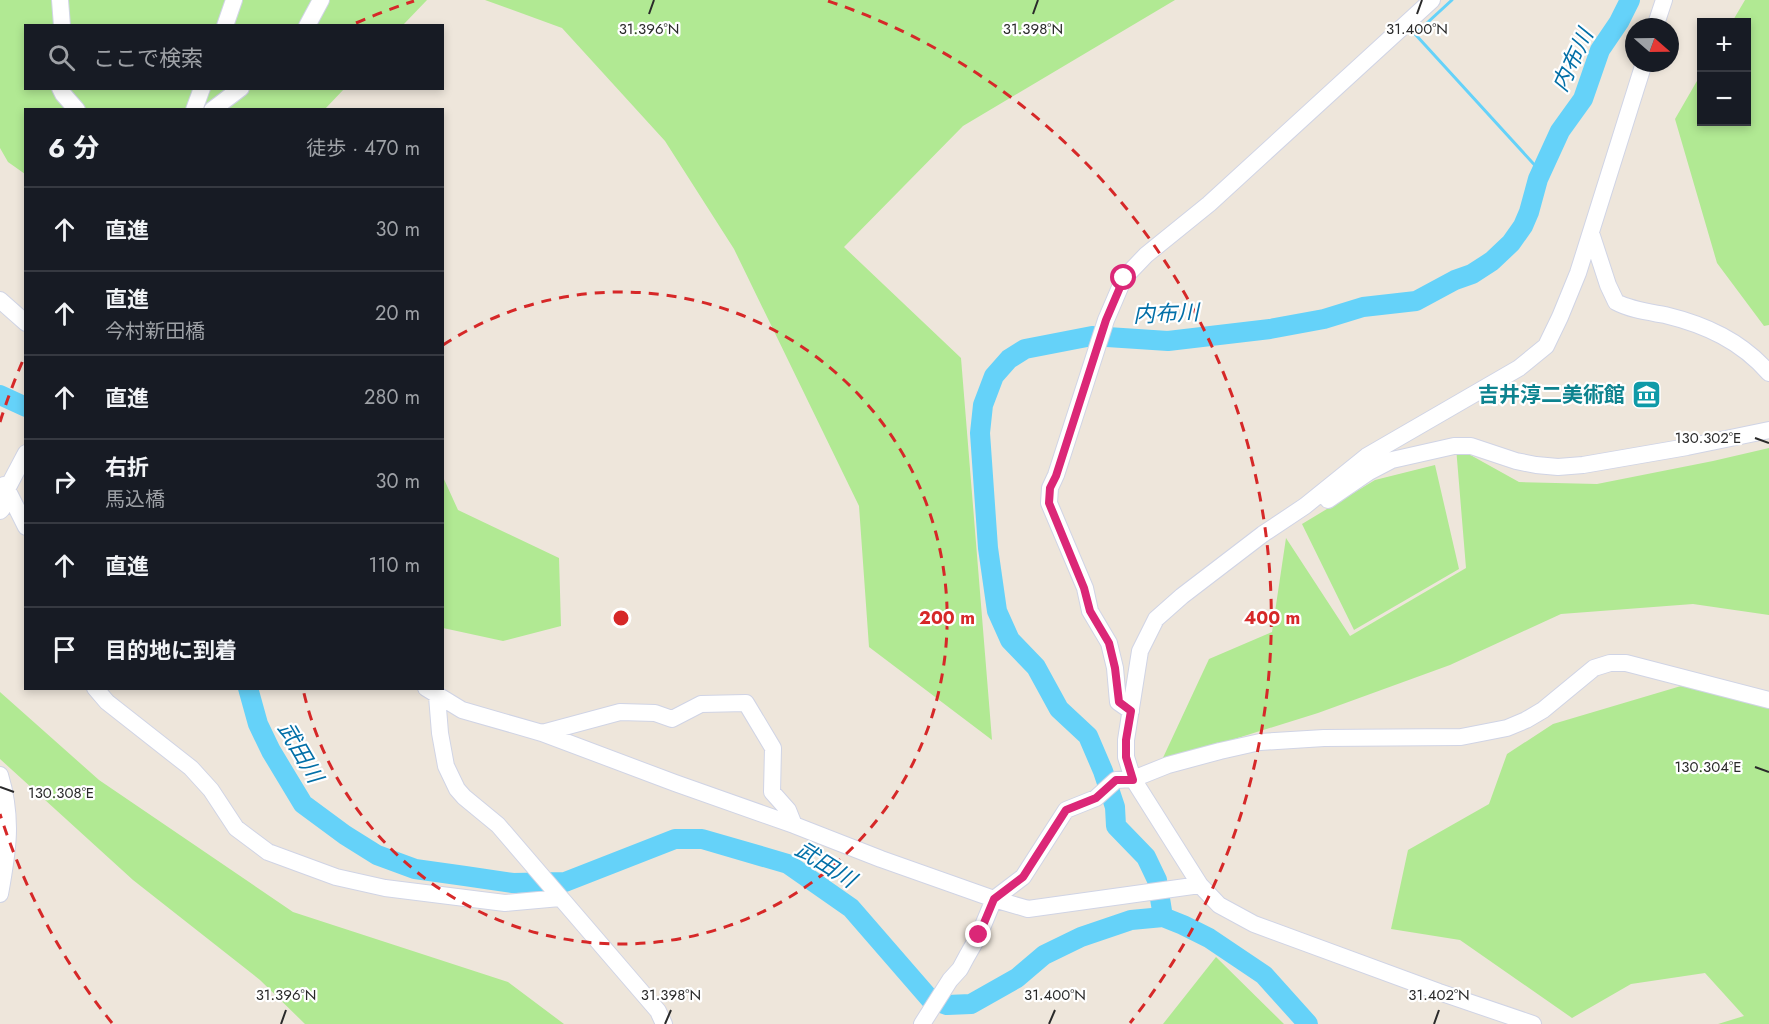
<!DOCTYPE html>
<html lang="ja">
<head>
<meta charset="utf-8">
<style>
	:root { --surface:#171b24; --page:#242831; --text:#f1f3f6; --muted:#9ea1a6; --line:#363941 }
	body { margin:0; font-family:Jost,"Noto Sans JP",sans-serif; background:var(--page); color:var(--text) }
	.controls { position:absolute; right:18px; top:18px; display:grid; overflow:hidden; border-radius:0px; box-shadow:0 3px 9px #0003 }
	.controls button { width:54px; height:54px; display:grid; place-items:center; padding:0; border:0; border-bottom:2px solid var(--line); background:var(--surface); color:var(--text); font:30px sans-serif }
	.compass { position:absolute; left:1625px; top:18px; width:54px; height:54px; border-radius:50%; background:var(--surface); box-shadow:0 3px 9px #0003; rotate:110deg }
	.stop { position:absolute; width:18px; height:18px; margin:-14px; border:4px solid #db2777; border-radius:50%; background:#fff }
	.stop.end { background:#db2777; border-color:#fff; box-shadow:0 2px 6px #0008 }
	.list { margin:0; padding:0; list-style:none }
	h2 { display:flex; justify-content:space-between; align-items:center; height:78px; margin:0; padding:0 24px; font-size:26px }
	h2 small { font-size:20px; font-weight:400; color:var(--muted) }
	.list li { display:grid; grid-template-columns:39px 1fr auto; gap:18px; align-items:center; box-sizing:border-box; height:84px; padding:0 24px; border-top:2px solid var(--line) }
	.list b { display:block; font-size:22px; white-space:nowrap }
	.list p { margin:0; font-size:20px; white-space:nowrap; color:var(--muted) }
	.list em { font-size:20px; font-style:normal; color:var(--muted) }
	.icon { flex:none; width:33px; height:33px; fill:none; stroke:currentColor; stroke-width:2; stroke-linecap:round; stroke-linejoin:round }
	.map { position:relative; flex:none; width:1769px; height:1024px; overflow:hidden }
	.search { position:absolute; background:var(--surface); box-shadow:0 3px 9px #0003; left:24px; top:24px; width:420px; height:66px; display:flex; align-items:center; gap:15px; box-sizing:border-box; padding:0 21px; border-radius:0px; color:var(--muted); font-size:22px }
	.panel { position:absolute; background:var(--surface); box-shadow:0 3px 9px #0003; left:24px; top:108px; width:420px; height:582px; border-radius:0px }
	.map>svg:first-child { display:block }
</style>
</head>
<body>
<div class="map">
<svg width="1769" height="1024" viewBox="0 0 1769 1024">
	<rect width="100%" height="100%" fill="#eee6db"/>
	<path fill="#b1e993" d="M 0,0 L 427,0 L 403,25 L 26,26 L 26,88 L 344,89 L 325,109 L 26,110 L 25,174 L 8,162 L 0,148 Z
		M 485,0 L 1175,0 L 963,126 L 844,247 L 961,358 L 992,740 L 869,647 L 859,506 L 734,249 L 665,141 L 562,28 Z
		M 1745,0 L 1769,0 L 1769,325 L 1764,326 L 1717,263 L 1675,119 L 1701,74 L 1702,122 L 1746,122 L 1746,22 L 1732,22 Z
		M 1456,447 L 1519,482 L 1597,484 L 1713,461 L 1769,448 L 1769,615 L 1693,604 L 1561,614 L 1450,665 L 1318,713 L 1161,762 L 1209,659 L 1272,632 L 1286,538 L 1350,636 L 1466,568 Z
		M 1435,465 L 1459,569 L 1354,630 L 1302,524 L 1375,480 Z
		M 443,477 L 458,510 L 559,558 L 561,626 L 503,641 L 443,628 Z
		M 1681,686 L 1769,705 L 1769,1024 L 1718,1024 L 1744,1016 L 1705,973 L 1631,984 L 1572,1018 L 1460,940 L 1391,929 L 1408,850 L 1489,804 L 1507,754 L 1553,724 Z
		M 0,692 L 99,780 L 293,912 L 508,982 L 564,1024 L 305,1024 L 260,980 L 133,880 L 0,759 Z
		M 1216,957 L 1284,1024 L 1163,1024 Z"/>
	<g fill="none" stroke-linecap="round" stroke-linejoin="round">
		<path stroke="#65d2f9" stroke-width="3" d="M 1452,0 L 1415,34 L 1541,172"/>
		<path stroke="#65d2f9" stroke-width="20" d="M 0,395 L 26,407
			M 248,688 L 258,724 L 271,751 L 303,804 L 345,835 L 377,855 L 415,869 L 465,876 L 513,883 L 565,882 L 675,839 L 702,839 L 788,864 L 851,908 L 930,999 L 947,1005 L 971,1004 L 1017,978 L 1044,955 L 1081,937 L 1131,920 L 1163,917 L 1183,925 L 1209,938 L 1264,975 L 1308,1024
			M 1163,917 L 1157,880 L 1146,857 L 1116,826 L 1115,807 L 1103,771 L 1088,736 L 1059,709 L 1036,667 L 1010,640 L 997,611 L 988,548 L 980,433 L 983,405 L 994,376 L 1009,359 L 1025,349 L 1092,336 L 1168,341 L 1270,329 L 1324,319 L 1363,307 L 1416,301 L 1455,280 L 1472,274 L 1492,261 L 1511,243 L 1523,226 L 1529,212 L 1538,179 L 1560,131 L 1583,99 L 1600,50 L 1619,22 L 1630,0"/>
		<defs>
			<path id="minor" d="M 60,0 L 62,26
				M 225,26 L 234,0
				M 307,26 L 321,0
				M 1655,27 L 1664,0
				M 60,88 L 63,94 L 77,110
				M 194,110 L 202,88
				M 212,110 L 241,88
				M 1591,233 L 1608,285 L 1616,302 C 1631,310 1649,312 1665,315 C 1706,325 1741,341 1769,373
				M 0,300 L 26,323
				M 4,485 L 7,489 L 26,527
				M 1328,500 L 1369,472 L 1392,460 L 1454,446 L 1471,446 L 1516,461 L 1536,465 L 1558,467 L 1583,465 L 1687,447 L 1769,430
				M 0,511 L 2,509 L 7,489 L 26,453
				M 95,688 L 107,702 L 191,768 L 211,790 L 236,828 L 268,852 L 336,877 L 385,888 L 505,903 L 560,898
				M 426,688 L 462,710 L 542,733 L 675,783 L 794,825 L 881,859 L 994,899 L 1028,909 L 1200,885
				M 437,696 L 440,733 L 446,766 L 457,789 L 464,797 L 498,825 L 658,1011 L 664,1024
				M 1131,711 L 1118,702 L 1115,668 L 1109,643 L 1090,611 L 1085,588 L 1049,503 L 1050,488 L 1056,475 L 1106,320 L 1124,278 L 1146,255 L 1209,204 L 1432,0
				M 542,733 L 620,712 L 655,713 L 672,719 L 701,704 L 746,703 L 773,748 L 772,792 L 788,810 L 794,825
				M 0,775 C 13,818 8,850 0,894
				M 922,1024 L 950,980 L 960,969 L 967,956 L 979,935 L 994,899 L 1023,877 L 1066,810 L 1096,798 L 1116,780 L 1133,779 L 1168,765 L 1220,751 L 1260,742 L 1324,738 L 1461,737 L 1507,728 L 1526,720 L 1543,710 L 1594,668 L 1610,663 L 1626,663 L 1769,700
				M 1533,1024 L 1439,992 L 1254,924 L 1219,905 L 1200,885 L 1133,779 L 1126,757 L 1126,740 L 1140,651 L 1156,619 L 1182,596 L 1263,534 L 1305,506 L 1367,456 L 1519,368 L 1546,346 L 1560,317 L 1578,273 L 1644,63"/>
		</defs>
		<use href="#minor" stroke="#d0d4e5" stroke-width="18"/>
		<use href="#minor" stroke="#fff" stroke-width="16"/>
	</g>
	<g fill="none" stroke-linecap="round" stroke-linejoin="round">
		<path stroke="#db2777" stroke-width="8" d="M 979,935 L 994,899 L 1023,877 L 1066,810 L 1096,798 L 1116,780 L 1133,780 L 1126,757 L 1126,740 L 1131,711 L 1119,702 L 1115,668 L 1109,643 L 1090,611 L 1084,588 L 1049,503 L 1050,488 L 1056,476 L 1106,320 L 1124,278"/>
	</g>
	<path fill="none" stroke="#2a2a2a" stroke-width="2" d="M 649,14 L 654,0M 1033,14 L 1038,0M 1417,14 L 1422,0M 1755,438 L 1769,443M 1755,767 L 1769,772M 0,787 L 14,792M 281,1024 L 286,1010M 665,1024 L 671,1010M 1049,1024 L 1055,1010M 1434,1024 L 1439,1010"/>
	<g fill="none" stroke="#d62828" stroke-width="3" stroke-dasharray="10 8">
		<path d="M443 345A326 326 0 1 1 303 689"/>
		<path d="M112 1023A651 651 0 0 1 0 814M0 422A651 651 0 0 1 24 358M356 23A651 651 0 0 1 414 1M828 1A651 651 0 0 1 1130 1023"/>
	</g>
	<defs>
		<symbol id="museum-square" viewBox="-11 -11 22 22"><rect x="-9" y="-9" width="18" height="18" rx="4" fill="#0f9aa8" stroke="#fff"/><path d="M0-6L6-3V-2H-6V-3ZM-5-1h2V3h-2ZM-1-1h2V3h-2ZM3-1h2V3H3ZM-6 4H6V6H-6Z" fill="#fff"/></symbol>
	</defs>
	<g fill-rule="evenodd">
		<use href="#museum-square" x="1630" y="378" width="33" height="33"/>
	</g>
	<g text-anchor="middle" stroke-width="4.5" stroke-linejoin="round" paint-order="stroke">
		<g font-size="21" font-weight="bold" fill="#0d838f" stroke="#fff" text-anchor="end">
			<text x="1625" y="402">吉井淳二美術館</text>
		</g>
		<g font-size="22" font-style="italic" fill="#026fa7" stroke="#fff">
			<text transform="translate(1572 60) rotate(-65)" y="8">内布川</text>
			<text transform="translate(1166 313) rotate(-2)" y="8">内布川</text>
			<text transform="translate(301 752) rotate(60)" y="8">武田川</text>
			<text transform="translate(826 864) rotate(32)" y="8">武田川</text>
		</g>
	</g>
	<g font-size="15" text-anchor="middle" fill="#2a2a2a" stroke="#fff" stroke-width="4.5" stroke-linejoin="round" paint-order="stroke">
		<text x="649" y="34">31.396°N</text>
		<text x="1033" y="34">31.398°N</text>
		<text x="1417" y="34">31.400°N</text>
		<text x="1708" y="443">130.302°E</text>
		<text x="1708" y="772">130.304°E</text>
		<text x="61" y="798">130.308°E</text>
		<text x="286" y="1000">31.396°N</text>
		<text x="671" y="1000">31.398°N</text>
		<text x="1055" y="1000">31.400°N</text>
		<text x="1439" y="1000">31.402°N</text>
	</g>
	<circle cx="621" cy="618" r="9" fill="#d62828" stroke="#fff" stroke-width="3"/>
	<g font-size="18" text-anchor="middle" font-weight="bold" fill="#d62828" stroke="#fff" stroke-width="4.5" stroke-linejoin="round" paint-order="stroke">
		<text x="947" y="624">200 m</text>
		<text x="1272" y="624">400 m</text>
	</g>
</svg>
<div class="controls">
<button>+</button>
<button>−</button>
</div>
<svg class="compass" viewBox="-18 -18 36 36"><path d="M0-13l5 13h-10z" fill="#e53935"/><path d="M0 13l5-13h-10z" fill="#9ea1a6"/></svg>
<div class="stop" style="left:1124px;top:278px"></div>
<div class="stop end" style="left:979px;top:935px"></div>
<div class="search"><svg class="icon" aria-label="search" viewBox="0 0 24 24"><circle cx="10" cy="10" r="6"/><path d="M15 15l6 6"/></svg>ここで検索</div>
<section class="panel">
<h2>6 分<small>徒歩 · 470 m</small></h2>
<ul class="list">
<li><svg class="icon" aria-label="ahead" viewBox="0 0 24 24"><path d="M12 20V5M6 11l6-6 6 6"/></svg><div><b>直進</b></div><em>30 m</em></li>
<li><svg class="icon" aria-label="ahead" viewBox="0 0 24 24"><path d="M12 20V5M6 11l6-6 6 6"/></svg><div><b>直進</b><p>今村新田橋</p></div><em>20 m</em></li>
<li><svg class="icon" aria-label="ahead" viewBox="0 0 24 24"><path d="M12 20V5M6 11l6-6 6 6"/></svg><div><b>直進</b></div><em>280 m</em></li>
<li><svg class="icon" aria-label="right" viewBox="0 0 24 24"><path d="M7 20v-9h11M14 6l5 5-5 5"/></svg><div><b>右折</b><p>馬込橋</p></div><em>30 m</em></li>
<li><svg class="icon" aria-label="ahead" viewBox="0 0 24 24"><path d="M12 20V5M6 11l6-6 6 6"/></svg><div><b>直進</b></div><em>110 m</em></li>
<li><svg class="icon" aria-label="arrive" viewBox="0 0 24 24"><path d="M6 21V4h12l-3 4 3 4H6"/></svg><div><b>目的地に到着</b></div></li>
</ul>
</section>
</div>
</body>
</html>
